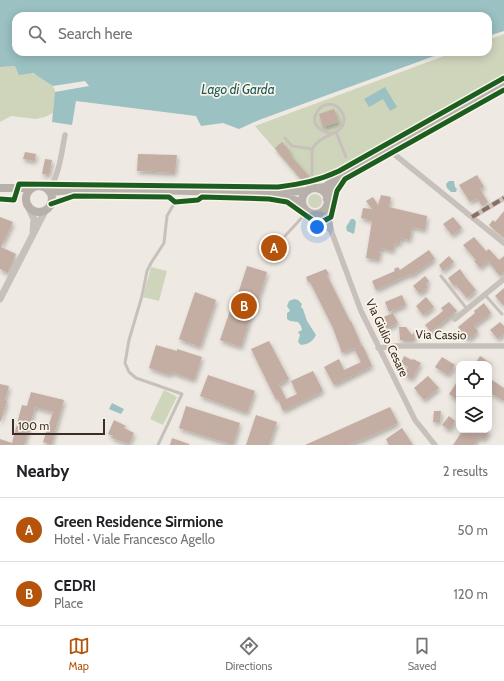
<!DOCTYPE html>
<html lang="en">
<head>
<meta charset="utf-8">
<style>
	:root { --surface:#fff; --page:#f2f2f2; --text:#202124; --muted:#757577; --line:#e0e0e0; --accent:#b45309 }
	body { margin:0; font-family:Cabin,sans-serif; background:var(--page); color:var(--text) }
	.controls { position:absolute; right:12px; bottom:12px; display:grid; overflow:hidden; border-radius:8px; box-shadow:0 2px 10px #0003 }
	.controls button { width:36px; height:36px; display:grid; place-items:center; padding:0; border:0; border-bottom:1px solid var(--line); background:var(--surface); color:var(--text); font:20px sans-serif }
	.scale { position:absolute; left:12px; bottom:10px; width:93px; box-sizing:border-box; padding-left:4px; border:2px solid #3a2e28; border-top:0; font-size:11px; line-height:14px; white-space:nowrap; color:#3a2e28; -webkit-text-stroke:3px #fbf4e9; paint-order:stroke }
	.you { position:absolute; left:317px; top:227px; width:14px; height:14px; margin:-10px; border:3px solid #fff; border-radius:50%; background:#1a73e8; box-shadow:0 0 0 6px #1a73e833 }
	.badge { display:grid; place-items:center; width:26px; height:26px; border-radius:50%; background:var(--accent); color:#fff; font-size:13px; font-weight:700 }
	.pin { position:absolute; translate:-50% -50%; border:2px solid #fff; box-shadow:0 1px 4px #0006 }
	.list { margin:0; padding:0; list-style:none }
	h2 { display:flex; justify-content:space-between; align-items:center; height:52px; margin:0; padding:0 16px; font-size:17px }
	h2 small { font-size:13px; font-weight:400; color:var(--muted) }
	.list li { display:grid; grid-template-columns:26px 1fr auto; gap:12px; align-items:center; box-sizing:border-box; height:64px; padding:0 16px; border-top:1px solid var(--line) }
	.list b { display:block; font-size:15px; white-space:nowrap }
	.list p { margin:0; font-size:13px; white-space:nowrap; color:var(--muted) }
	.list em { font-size:13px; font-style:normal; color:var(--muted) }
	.icon { flex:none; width:22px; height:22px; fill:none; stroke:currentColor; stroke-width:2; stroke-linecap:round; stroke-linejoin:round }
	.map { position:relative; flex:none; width:504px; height:445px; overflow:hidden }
	.search { position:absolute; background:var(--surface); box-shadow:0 2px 10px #0003; left:12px; right:12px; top:12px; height:44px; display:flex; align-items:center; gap:10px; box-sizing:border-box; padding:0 14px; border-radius:12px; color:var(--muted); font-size:15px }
	.sheet { height:180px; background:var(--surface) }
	nav { display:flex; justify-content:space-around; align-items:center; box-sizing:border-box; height:56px; border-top:1px solid var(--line); background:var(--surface); font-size:11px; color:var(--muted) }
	nav a { display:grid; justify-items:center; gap:2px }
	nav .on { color:var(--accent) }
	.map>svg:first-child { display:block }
</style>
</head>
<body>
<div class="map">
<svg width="504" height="445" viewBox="0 0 504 445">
	<defs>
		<filter id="shadow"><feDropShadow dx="1.5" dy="3" stdDeviation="2" flood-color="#0004"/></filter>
	</defs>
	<rect width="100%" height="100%" fill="#eee9e2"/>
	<path fill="#cfd5bb" d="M 504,34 L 504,75 L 358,157 L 321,177 L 303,182 L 255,126 L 455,52 L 488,52 L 488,40 Z
		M 15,66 C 25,70 52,80 55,90 C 56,97 53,106 53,113 L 45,117 L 36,119 L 11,116 L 0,122 L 0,67 Z
		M308 201a7 7 0 1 1 14 0a7 7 0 1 1-14 0Z
		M 151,267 L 167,271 L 159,301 L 143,297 Z
		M 164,390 L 177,397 L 163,425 L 150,419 Z"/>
	<path fill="#9bc1c2" d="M 0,0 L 504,0 L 504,31 L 488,36 L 488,16 L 16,16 L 16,52 L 445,52 L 259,120 L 239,129 L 223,123 L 201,126 L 196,116 L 76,101 L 72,125 L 52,122 L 55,92 L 89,86 L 85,81 L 53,86 L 33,73 L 19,75 L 15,66 L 0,67 Z
		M 385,87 L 397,107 L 390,111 L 383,99 L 369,107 L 364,99 Z
		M 449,181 L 454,181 L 455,187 L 457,189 L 456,192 L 451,192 L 447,188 L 446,184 Z
		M 351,219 L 354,219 L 356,222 L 354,234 L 347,231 L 346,227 Z
		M 294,299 L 298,300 L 302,304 L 301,307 L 303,309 L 307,321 L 316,335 C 312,342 309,344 301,345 L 298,342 L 300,335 L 298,332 L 302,330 L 301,326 L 298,322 L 290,321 L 287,319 L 287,313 L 290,311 L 287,306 L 289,301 Z
		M 112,403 L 124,409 L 121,414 L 109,409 Z"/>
	<path fill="#c4ada2" filter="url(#shadow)" d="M 334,109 L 339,122 L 323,127 L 319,114 Z
		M 282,142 L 291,153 L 289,154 L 309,176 L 303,181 L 275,148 Z
		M 25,152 L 36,154 L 35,161 L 23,159 Z
		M 138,154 L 177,155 L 175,173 L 137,171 Z
		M 45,159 L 52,160 L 49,175 L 42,174 Z
		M 477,175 L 484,187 L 480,189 L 488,202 L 482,206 L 477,198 L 470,202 L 459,185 Z
		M 381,195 L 391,197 L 389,207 L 427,216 L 425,230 L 412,227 L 410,240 L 401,238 L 400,244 L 395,243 L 393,251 L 381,248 L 379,260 L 366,258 L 372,221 L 361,218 L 363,208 L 372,209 L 366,201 L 373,197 L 378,205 Z
		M 504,211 L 504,238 L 489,225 L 493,220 L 495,222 Z
		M 0,217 L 13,222 L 1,247 L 16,254 L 8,273 L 0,269 Z
		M 453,217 L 462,228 L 452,235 L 443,224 Z
		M 474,237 L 486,251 L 489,249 L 499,260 L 504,256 L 504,272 L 500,276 L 488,261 L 480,268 L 474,261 L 476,260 L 463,245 Z
		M 429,250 L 435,259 L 411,276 L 410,274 L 376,290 L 372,281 L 395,271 L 394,269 L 398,267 L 400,270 Z
		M 449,256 L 454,262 L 443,271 L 439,265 Z
		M 247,266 L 267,272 L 255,310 L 253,309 L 241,347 L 220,340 L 233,302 L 235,303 Z
		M 326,269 L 329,274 L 327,275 L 350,321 L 351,321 L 362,346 L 363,346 L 372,366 L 334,385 L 324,367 L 339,359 L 344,370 L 361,362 L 354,348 L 342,353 L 333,328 L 310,282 L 308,282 L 306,277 Z
		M 460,269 L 466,278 L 476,290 L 467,298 L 456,285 L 454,286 L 448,278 Z
		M 425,276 L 429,281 L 426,284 L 428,287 L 420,294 L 413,286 Z
		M 504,288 L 504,306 L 495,296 Z
		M 195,292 L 216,300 L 200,347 L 179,339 Z
		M 402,295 L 406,305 L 389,312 L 385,302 Z
		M 426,297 L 434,307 L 423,315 L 416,306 Z
		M 449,302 L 457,311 L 431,332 L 425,325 L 443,311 L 441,308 Z
		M 484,303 L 491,313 L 474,326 L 478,332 L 468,340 L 458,327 L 475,313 L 474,311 Z
		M 393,313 L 398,323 L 386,329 L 381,318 Z
		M 500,322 L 504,326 L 504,334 L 498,339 L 490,330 Z
		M 399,327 L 406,327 L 412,335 L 414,332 L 415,340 L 400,340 Z
		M 269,341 L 289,379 L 279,384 L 286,399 L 297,394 L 291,381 L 313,371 L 323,391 L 283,411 L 278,399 L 276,400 L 251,349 Z
		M 156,345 L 177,351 L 177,349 L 202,357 L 194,380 L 171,372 L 170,375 L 149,368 Z
		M 404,356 L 412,360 L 413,359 L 421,363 L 412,379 L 404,375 L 408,367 L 401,363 Z
		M 480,356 L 492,364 L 475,364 Z
		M 442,357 L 455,365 L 448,375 L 435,367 Z
		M 208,375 L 255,391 L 247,413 L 200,396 Z
		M 428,376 L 439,388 L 424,400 L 414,388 Z
		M 489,378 L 504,388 L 504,401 L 489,392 Z
		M 459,379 L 459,401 L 449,394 Z
		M 0,384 L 9,386 L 5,400 L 7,401 L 1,421 L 0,421 Z
		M 31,392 L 64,400 L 51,445 L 43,442 L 53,412 L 35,407 L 24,445 L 0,445 L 0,439 L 12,443 L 22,405 L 27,406 Z
		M 186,406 L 240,423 L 233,445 L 179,428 Z
		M 390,407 L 398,423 L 359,441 L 359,440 L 349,445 L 305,445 Z
		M 434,411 L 441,411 L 440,422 L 433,422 Z
		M 256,415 L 277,422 L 269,445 L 246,445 Z
		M 449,416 L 455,421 L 449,430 L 442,425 Z
		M 114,420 L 126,426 L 124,428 L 134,433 L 129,444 L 112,438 L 113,436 L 108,434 Z
		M 402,428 L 413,445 L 389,445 L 386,439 Z
		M 463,430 L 490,430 L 484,440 L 479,437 L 474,445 L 453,445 Z
		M 172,438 L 189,444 L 189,445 L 170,445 Z"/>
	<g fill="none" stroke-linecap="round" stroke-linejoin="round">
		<path stroke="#c8c1bb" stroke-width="3" d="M 336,132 L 346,157
			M 285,138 L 292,146 L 312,149
			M 312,188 L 312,149 C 317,140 325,137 334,133 C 322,133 309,125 317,112 C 331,90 359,121 334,133
			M 285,236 L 308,211
			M 441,276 L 467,309
			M 485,295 L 502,314
			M 158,445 L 182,394 L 136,378 L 129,372 L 125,363 L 129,340 L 142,296 L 147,271 L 151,263 L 164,243 L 167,216 L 175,202"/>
		<path stroke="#c8c1bb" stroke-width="5.5" d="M 389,150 L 504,243
			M 48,189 C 59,180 62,149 65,135
			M 327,205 L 329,218 L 332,233 L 361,311 L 415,420 L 435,445
			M 314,213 L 324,221 L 330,230
			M 472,217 L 504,198
			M 455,319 L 504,279
			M 378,348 L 396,346 L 504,346"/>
		<path stroke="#c8c1bb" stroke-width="7" d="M 29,208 L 34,219 L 33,231
			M 0,299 L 45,211"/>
		<path stroke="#b8b1ab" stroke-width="8" d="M26 199a13 13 0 1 1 26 0a13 13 0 1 1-26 0Z
			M 0,188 L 31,188
			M 318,188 L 325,187 L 342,175 L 504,83
			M302 201a13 13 0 1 1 26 0a13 13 0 1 1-26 0Z
			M 50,192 C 83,188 115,189 148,190 C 201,191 254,193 307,191
			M 276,194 L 295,200 L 303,206
			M 327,199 L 340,179"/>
		<path stroke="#8d6e63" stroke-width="4" stroke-dasharray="8 4" stroke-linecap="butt" d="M 472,217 L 504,198"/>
		<defs>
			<path id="cycleway" d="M 0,199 L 14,200 L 19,184 L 278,187 C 300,184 318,181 339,171 L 504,78
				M 51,204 L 74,196 L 169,197 L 175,202 L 198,200 L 202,197 L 269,199 L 287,202 L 318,224 L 331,217 L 337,191 L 345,179 L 504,90"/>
		</defs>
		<use href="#cycleway" stroke="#fbf4e9" stroke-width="8"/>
		<use href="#cycleway" stroke="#1b5e20" stroke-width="5"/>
	</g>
	<g text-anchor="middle" stroke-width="3.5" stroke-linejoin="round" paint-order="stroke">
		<g font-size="12" fill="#3a2e28" stroke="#fbf4e9">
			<text transform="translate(441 335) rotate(1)" y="4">Via Cassio</text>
			<text transform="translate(387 338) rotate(65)" y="4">Via Giulio Cesare</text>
		</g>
		<g font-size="13" font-style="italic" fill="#19585f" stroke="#fbf4e9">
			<text x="238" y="94">Lago di Garda</text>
		</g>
	</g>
</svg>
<div class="controls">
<button><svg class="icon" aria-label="locate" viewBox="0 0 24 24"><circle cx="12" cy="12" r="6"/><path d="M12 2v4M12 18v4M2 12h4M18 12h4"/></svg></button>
<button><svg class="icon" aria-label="layers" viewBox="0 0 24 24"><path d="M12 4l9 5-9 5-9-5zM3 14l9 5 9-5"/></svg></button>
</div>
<div class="scale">100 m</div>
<div class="you"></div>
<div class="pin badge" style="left:274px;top:248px">A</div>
<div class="pin badge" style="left:244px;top:306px">B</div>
<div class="search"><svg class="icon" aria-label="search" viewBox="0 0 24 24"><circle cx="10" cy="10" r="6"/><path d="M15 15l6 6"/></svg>Search here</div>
</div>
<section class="sheet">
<h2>Nearby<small>2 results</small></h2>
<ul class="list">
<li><span class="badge">A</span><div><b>Green Residence Sirmione</b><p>Hotel · Viale Francesco Agello</p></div><em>50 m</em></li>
<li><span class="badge">B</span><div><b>CEDRI</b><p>Place</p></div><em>120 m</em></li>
</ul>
</section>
<nav>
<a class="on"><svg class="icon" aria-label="map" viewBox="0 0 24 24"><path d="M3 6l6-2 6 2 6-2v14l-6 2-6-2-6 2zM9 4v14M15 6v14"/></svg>Map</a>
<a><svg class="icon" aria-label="directions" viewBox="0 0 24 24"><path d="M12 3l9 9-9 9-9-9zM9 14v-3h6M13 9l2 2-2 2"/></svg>Directions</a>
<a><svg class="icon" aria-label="saved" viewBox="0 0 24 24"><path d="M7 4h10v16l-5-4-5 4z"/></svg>Saved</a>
</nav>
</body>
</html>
